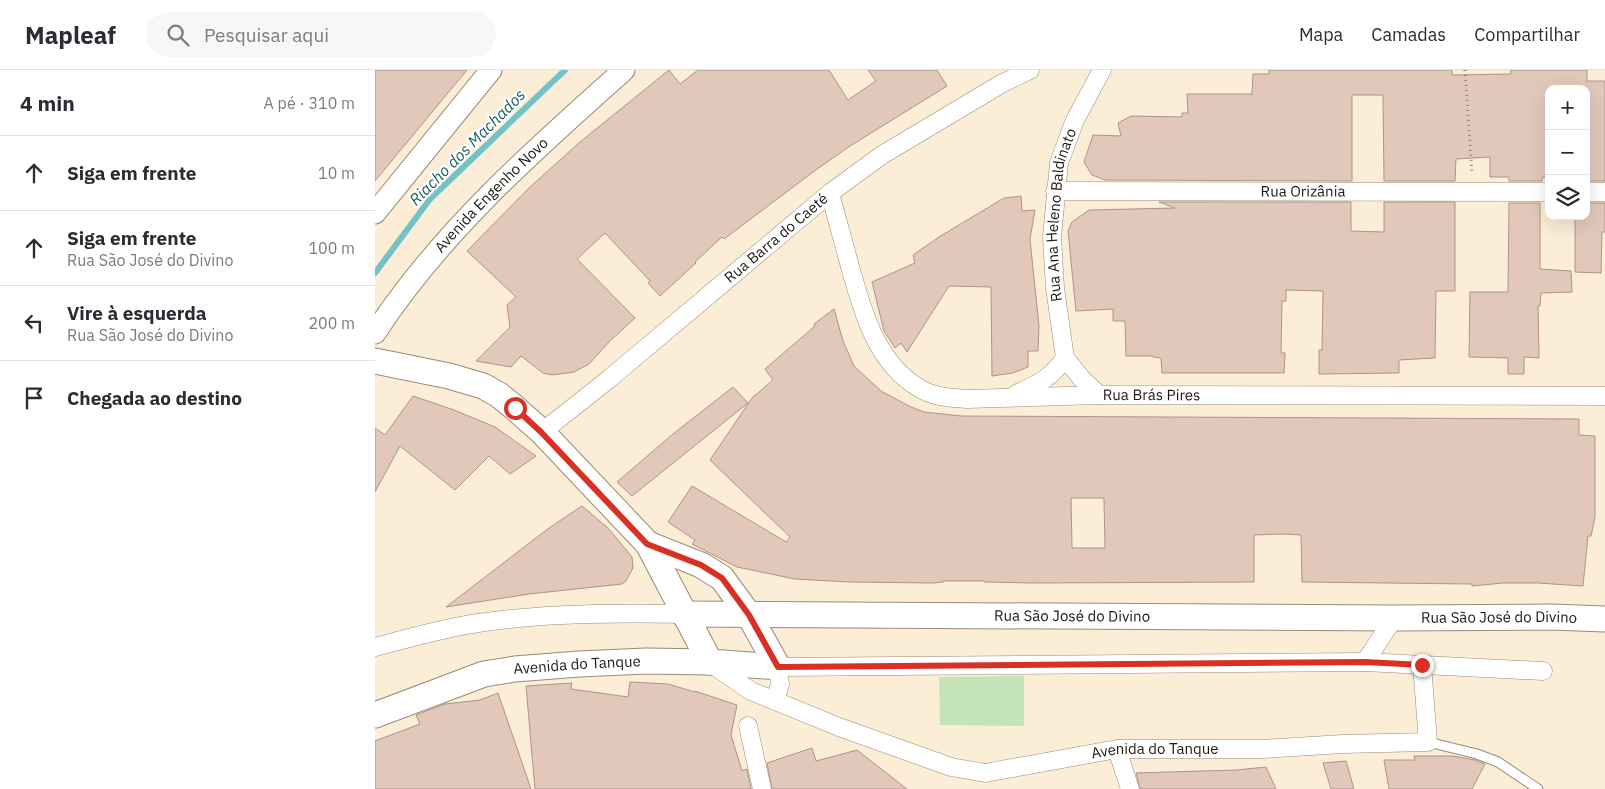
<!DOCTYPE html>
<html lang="pt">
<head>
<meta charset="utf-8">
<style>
	:root { --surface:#fff; --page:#f7f7f7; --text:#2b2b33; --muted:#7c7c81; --line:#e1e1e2 }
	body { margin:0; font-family:"IBM Plex Sans",sans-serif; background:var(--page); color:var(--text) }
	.controls { position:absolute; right:15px; top:15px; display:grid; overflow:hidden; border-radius:10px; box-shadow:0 5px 20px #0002 }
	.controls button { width:45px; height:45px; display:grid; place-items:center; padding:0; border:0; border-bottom:1px solid var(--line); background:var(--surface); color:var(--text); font:25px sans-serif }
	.stop { position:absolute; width:15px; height:15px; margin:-11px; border:4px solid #d93025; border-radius:50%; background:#fff }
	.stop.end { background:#d93025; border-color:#fff; box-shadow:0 1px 5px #0008 }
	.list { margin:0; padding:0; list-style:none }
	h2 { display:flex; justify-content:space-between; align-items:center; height:65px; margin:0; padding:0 20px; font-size:21px }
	h2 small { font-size:16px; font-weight:400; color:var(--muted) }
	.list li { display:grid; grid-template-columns:32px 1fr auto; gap:15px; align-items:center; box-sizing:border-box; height:75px; padding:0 20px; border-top:1px solid var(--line) }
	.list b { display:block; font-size:19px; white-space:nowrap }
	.list p { margin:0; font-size:16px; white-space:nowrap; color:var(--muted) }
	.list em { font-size:16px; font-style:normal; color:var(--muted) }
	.icon { flex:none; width:28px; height:28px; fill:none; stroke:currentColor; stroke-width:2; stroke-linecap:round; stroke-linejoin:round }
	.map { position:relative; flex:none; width:1230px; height:719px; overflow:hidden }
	header { display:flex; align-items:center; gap:30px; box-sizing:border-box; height:70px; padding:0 25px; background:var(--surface); border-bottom:1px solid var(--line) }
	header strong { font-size:24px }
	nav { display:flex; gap:28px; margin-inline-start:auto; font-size:18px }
	.search { width:350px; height:45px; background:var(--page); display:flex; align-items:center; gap:12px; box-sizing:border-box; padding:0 18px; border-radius:28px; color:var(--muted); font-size:19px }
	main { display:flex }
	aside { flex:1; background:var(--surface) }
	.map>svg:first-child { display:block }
</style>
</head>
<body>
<header>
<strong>Mapleaf</strong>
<div class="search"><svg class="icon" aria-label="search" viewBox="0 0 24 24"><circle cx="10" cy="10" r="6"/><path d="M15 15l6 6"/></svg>Pesquisar aqui</div>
<nav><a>Mapa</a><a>Camadas</a><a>Compartilhar</a></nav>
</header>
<main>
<aside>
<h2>4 min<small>A pé · 310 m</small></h2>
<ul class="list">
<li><svg class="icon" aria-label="ahead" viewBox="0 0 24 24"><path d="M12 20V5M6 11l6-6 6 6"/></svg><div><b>Siga em frente</b></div><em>10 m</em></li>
<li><svg class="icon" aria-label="ahead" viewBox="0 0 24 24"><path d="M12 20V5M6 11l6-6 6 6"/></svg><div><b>Siga em frente</b><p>Rua São José do Divino</p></div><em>100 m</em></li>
<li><svg class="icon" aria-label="left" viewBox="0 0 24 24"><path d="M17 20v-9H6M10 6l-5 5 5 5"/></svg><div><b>Vire à esquerda</b><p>Rua São José do Divino</p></div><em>200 m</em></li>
<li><svg class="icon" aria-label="arrive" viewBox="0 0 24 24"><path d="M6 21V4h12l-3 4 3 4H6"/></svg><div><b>Chegada ao destino</b></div></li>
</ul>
</aside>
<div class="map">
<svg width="1230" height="719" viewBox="0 0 1230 719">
	<rect width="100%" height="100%" fill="#fbedd6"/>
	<path fill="#c4e4b7" d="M 649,606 L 649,656 L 565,655 L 564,607 Z"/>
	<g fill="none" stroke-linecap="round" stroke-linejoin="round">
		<path stroke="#73c2c7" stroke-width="6" d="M 0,203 L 55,129 L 190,0"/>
	</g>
	<path fill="#e1c8bb" stroke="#ac9488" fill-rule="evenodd" d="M 0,0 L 92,0 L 0,111 Z
		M 294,0 L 305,14 L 323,0 L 454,0 L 473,30 L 501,11 L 493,0 L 562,0 L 572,16 L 475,76 L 438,102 L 349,169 L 347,167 L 320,192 L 321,193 L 285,226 L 273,213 L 275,211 L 230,163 L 202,189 L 260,248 L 235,271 L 214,294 L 199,302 L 177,305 L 168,303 L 146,286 L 136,297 L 101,291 L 135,257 L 132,235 L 141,227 L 92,181 L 155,117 L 205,72 Z
		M 894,0 L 1077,0 L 1077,5 L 1136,4 L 1136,0 L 1212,0 L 1212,11 L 1230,11 L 1230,111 L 1211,111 L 1211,19 L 1174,19 L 1174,107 L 1168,107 L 1167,111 L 1134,111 L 1134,107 L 1115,107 L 1115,87 L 1081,89 L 1080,111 L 1009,111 L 1008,25 L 977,25 L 977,111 L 730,110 L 717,105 L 709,92 L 718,65 L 746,66 L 743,53 L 756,46 L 807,47 L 807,43 L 813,43 L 812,24 L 877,24 L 878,4 L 894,4 Z
		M 646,126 L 647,141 L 660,140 L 655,169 L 664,256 L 663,281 L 653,281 L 653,297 L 638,303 L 617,306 L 616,217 L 574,216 L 532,282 L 526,273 L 520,278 L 509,261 L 497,212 L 540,193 L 538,185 L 564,167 L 629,128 Z
		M 784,132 L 976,132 L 976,161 L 1009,162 L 1009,132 L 1080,132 L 1080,221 L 1061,221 L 1060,288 L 1024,290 L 1024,303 L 944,304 L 944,280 L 947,280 L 948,221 L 911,220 L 911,231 L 907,231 L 906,283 L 910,283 L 909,303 L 787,303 L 786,288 L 778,287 L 778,286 L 751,286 L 750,251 L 738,251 L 738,239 L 701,241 L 693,161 L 697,152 L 714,140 L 800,138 Z
		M 1134,133 L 1165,133 L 1165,199 L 1196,201 L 1197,222 L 1166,223 L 1165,236 L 1163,236 L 1164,288 L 1149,287 L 1149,304 L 1133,304 L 1133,288 L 1094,287 L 1095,222 L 1133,222 Z
		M 1211,133 L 1230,133 L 1230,162 L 1227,162 L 1226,203 L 1200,202 L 1200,146 L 1211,146 Z
		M 459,239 L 468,271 L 479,296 L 506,321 L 534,336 L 549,342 L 586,346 L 1204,349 L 1204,365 L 1220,366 L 1220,447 L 1216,466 L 1213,466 L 1208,516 L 1163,513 L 1128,513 L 1097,516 L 1097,514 L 927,512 L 926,465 L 908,464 L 879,465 L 879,512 L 658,513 L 609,512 L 609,511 L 568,511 L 568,512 L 558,513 L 474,512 L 420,509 L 362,497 L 317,474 L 320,470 L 293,452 L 317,416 L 411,472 L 415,467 L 335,390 L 377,328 L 398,310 L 390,299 L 440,256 L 439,254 ZM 696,428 L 729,428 L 730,478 L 697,478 Z
		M 358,317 L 373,333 L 257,426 L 242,412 L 298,364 Z
		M 38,326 L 79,340 L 120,357 L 161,386 L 135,404 L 114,386 L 80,420 L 25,376 L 0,422 L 0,358 L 10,365 Z
		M 207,436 L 233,458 L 257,487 L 258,498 L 251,511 L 247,514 L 154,524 L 71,537 L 174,458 Z
		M 255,612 L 293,614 L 320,622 L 320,621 L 362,635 L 356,665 L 367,701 L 372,699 L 376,719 L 160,719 L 151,616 L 197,613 L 196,619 L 253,627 Z
		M 123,623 L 156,719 L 0,719 L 0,671 L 45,654 L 41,645 L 70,634 L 105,630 Z
		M 437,678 L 441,691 L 482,680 L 532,719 L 397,719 L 392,693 Z
		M 1039,686 L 1078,686 L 1100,690 L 1110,694 L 1097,719 L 1014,719 L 1009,690 L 1040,690 Z
		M 971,691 L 979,719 L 956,719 L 948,693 Z
		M 891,697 L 901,719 L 765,719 L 761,703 L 861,700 Z"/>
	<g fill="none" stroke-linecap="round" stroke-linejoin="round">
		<defs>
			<path id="service" d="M 1053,672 L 1102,684 L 1123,692 L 1163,719"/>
			<g id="minor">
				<path id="s1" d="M 680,121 L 1174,122"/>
				<path d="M 1211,122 L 1230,122"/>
				<path id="s2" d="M 455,123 C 461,146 468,170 474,193 C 487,239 500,292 544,318 C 558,327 576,328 592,329 L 724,325 L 1230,326"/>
				<path d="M 641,324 C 663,314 676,308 690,288"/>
				<path id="s3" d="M 724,325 L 707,309 L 690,288 L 680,218 L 677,167 L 684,93 L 700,50 L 727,0"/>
				<path id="s4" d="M 167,362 L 234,309 L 455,123 L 507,85 L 626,14 L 655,0"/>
				<path d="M 0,577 C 34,568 69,558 103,553 C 171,543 240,543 308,544"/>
				<path d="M 990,592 L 1019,548"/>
				<path id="s5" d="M 335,593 L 376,621 L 464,657 L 576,697 L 610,703 L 742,679 L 887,679 L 968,674 L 1053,672 L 1047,595"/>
				<path d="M 400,631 L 405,614 L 403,597 L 990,592 L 1168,601"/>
				<path d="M 373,656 L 387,719"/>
				<path d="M 742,679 L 755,719"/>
			</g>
			<g id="tertiary">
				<path d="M 0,143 L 116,0"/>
				<path id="s6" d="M 0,263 C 65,163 160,79 249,0"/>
			</g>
			<g id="secondary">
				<path d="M 0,291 L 74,306 L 108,316 L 124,325 L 140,338 L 167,362 L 273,474 L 335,592"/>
				<path d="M 273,474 L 326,495 L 347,508 L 374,545 L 403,597"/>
				<path id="s7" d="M 308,544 L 1019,548 L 1176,547 L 1230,549"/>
				<path id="s8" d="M 0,645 L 109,604 L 140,599 L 204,594 L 271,591 L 335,592 L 403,597"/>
			</g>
		</defs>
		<use href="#service" stroke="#988c77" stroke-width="11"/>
		<use href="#minor" stroke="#988c77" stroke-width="19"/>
		<use href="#tertiary" stroke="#988c77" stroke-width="23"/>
		<use href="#secondary" stroke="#988c77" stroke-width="27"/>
		<path stroke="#918778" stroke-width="3" stroke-dasharray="1 4" stroke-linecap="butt" d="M 1090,0 L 1097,104"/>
		<use href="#service" stroke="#fff" stroke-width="9"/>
		<use href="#minor" stroke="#fff" stroke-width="18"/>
		<use href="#tertiary" stroke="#fff" stroke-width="21"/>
		<use href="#secondary" stroke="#fff" stroke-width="25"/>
	</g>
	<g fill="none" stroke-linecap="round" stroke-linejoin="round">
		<path stroke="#d93025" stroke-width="6" d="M 140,338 L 166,362 L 272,474 L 326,495 L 347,508 L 374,545 L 403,597 L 990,592 L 1047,595"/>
	</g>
	<g text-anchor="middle" stroke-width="4.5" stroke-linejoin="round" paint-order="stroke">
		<g font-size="15" fill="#1d1911" stroke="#fff">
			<text dy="5" stroke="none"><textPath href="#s1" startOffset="248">Rua Orizânia</textPath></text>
			<text dy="5" stroke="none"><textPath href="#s6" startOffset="181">Avenida Engenho Novo</textPath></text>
			<text dy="5" stroke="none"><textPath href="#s3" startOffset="195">Rua Ana Heleno Baldinato</textPath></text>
			<text dy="5" stroke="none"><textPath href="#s4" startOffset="304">Rua Barra do Caeté</textPath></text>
			<text dy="5" stroke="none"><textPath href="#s2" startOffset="454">Rua Brás Pires</textPath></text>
			<text dy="5" stroke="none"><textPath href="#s7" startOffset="389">Rua São José do Divino</textPath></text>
			<text dy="5" stroke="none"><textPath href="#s7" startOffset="816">Rua São José do Divino</textPath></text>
			<text dy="5" stroke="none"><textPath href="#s8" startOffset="210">Avenida do Tanque</textPath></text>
			<text dy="5" stroke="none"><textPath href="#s5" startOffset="470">Avenida do Tanque</textPath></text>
		</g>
		<g font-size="16" font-style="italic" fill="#185c5f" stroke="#fff">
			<text transform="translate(92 77) rotate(-45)" y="6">Riacho dos Machados</text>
		</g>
	</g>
</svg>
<div class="controls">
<button>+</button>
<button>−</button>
<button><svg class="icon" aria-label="layers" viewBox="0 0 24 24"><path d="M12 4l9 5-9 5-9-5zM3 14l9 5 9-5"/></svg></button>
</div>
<div class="stop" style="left:140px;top:338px"></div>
<div class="stop end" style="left:1047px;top:595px"></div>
</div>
</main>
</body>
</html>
